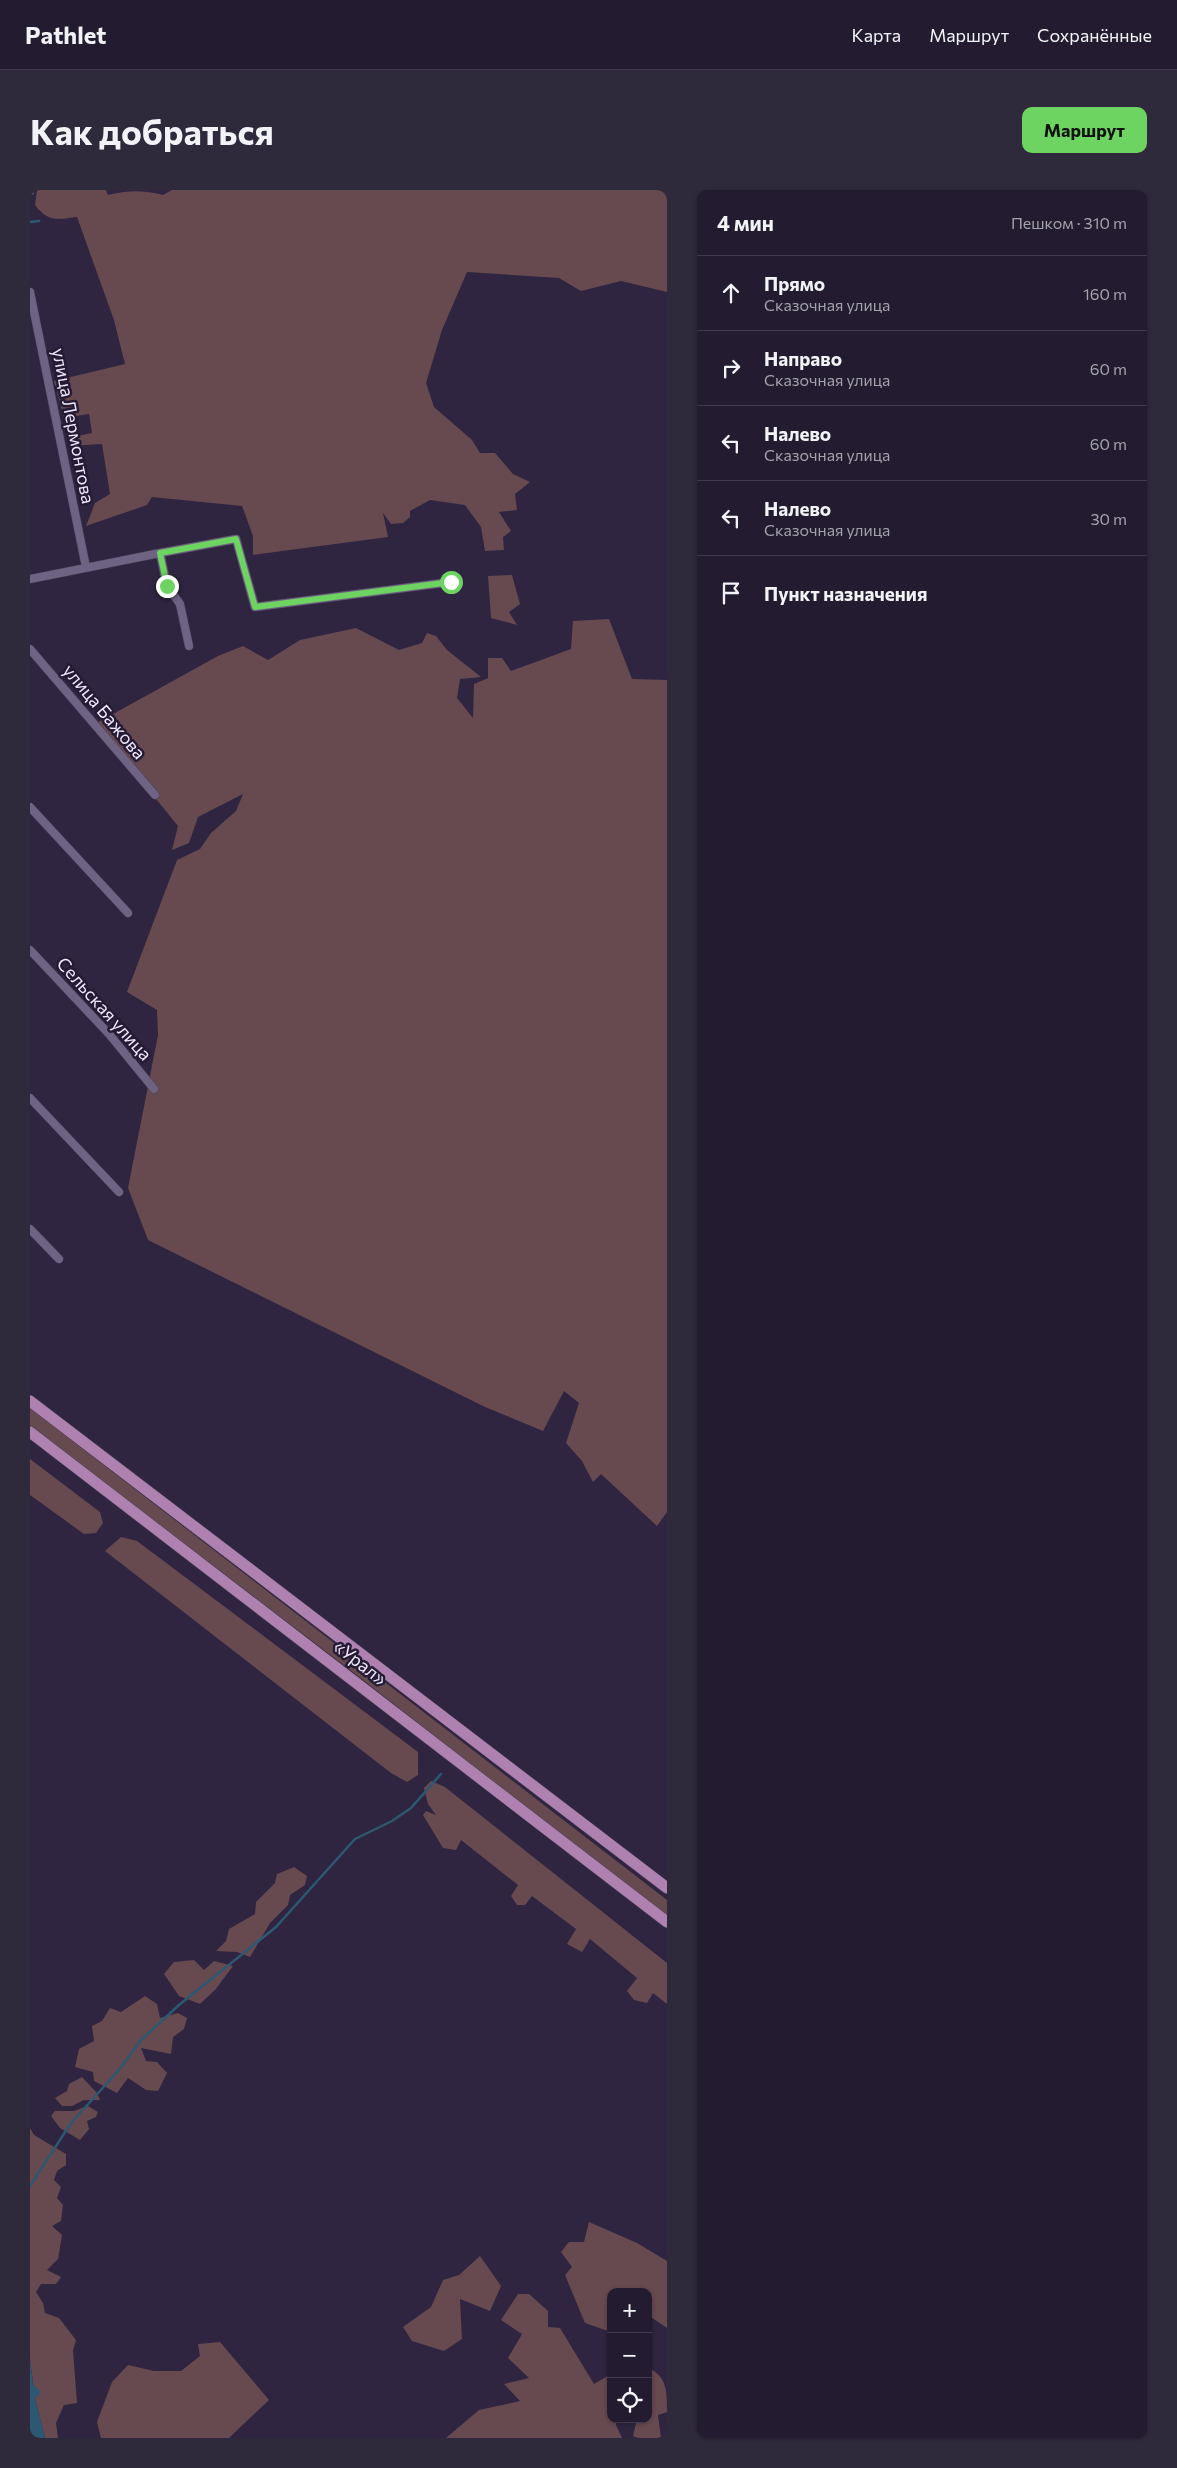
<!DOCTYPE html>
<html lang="ru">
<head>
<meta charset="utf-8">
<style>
	:root { --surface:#231c30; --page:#2f293c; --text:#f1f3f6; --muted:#a3a1ab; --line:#403a4c; --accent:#6dd361 }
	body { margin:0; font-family:Commissioner,sans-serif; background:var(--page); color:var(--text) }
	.controls { position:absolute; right:15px; bottom:15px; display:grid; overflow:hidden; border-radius:10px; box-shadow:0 1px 4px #0004 }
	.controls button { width:45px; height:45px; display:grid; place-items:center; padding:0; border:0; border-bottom:1px solid var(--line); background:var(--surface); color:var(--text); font:25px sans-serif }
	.stop { position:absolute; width:15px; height:15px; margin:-11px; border:4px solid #6dd361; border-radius:50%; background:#fff }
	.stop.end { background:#6dd361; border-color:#fff; box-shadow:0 1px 5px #0008 }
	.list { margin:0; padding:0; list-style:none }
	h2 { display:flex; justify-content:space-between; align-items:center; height:65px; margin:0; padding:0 20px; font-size:21px }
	h2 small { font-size:16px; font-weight:400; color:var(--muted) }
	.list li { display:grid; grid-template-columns:32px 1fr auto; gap:15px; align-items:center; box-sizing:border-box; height:75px; padding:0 20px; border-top:1px solid var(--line) }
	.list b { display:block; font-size:19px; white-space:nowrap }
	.list p { margin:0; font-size:16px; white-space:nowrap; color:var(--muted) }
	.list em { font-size:16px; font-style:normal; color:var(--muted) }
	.icon { flex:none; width:28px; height:28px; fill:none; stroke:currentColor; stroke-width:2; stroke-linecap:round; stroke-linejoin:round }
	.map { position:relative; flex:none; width:637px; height:2248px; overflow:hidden; border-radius:10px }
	header { display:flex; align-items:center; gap:30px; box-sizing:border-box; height:70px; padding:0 25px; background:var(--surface); border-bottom:1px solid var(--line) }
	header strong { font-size:24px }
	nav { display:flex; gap:28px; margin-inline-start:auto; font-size:18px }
	.intro { display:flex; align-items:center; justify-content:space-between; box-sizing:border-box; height:120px; padding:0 30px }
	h1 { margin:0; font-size:35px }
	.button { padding:12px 22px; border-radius:10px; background:var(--accent); color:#111; font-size:18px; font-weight:700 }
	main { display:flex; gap:30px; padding:0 30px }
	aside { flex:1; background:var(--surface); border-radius:10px; box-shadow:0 1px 4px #0004 }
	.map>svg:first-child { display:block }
</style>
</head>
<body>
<header>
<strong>Pathlet</strong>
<nav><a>Карта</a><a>Маршрут</a><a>Сохранённые</a></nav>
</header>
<div class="intro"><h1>Как добраться</h1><a class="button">Маршрут</a></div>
<main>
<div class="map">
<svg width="637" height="2248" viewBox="0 0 637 2248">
	<rect width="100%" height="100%" fill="#2f2540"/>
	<path fill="#674950" d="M 7,0 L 76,0 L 78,5 C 98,0 114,0 133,5 L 142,0 L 637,0 L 637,102 L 591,91 L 551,101 L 529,88 L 437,82 L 412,140 L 396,193 L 404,217 L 442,250 L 450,263 L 465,263 L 483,284 L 500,292 L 485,304 L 487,320 L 469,322 L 481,341 L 473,347 L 474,360 L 455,361 L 451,337 L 435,315 L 400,310 L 380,321 L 380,327 L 373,333 L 361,334 L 353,323 L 358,347 L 223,365 L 223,346 L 212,316 L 122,307 L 117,315 L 56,336 L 65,313 L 80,304 L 72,254 L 39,256 L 38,248 L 62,243 L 59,224 L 34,228 L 24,191 L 95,174 L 84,130 L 47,27 C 29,29 18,33 5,15 Z
		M 482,385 L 490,414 L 479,422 L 487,435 L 461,428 L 458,386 Z
		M 579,429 L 602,489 L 637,490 L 637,1322 L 627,1336 L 571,1284 L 563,1292 L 552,1271 L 536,1253 L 549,1213 L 534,1201 L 513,1241 L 455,1217 L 118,1050 L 98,998 L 128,845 L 127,820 L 97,802 L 147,670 L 170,659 L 181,643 L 206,621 L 213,604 L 168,627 L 159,653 L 142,660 L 148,636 L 65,534 L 188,466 L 213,456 L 238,470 L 270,450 L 326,438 L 369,460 L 392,453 L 397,443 L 406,446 L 417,460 L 451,487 L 430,489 L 427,508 L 443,528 L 444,494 L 458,488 L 458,468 L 472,468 L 481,481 L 541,459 L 543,431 Z
		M 0,1218 L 637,1710 L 637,1727 L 324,1483 L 0,1236 Z
		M 0,1269 L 70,1322 L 73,1333 L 66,1343 L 54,1344 L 0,1305 Z
		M 91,1347 L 107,1351 L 388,1562 L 388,1585 L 377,1592 L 361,1583 L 75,1361 Z
		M 401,1591 L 415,1597 L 637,1773 L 637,1814 L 623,1803 L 617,1813 L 604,1810 L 597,1801 L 607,1788 L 560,1749 L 552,1762 L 537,1754 L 546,1739 L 502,1706 L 495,1715 L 487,1715 L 481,1706 L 488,1695 L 431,1650 L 426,1660 L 413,1658 L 393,1625 L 396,1621 L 406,1625 L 398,1614 L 394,1598 Z
		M 264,1677 L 277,1686 L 275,1695 L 260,1705 L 258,1715 L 240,1733 L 220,1767 L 207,1762 L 186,1761 L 196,1751 L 199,1739 L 225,1724 L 226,1712 L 245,1693 L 247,1684 Z
		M 164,1770 L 174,1780 L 184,1771 L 203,1776 L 185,1800 L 170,1814 L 149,1806 L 134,1784 L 144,1772 Z
		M 115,1806 L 127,1814 L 130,1828 L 148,1823 L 157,1828 L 154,1839 L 143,1847 L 141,1864 L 111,1858 L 116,1871 L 127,1872 L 137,1883 L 128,1901 L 116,1900 L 98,1888 L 87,1903 L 64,1891 L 63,1882 L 45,1877 L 49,1859 L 64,1851 L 62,1836 L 72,1831 L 80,1818 L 91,1822 Z
		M 52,1887 L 67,1903 L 70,1910 L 54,1910 L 42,1916 L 32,1916 L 25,1908 L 37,1901 L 39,1894 Z
		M 58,1916 L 68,1922 L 66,1927 L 57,1931 L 59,1939 L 50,1950 L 30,1938 L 21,1926 L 25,1921 L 44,1921 Z
		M 0,1938 L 4,1945 L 36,1964 L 36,1975 L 27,1981 L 24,1990 L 31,1997 L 27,2008 L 33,2015 L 31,2031 L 22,2036 L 32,2045 L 28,2069 L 17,2080 L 31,2087 L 26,2094 L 11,2094 L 6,2102 L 13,2113 L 15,2123 L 29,2128 L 46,2150 L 43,2161 L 47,2213 L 34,2215 L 26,2233 L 28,2248 L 15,2248 L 5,2208 L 0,2169 Z
		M 559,2032 L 607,2053 L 637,2071 L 637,2138 L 618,2125 L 618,2102 L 581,2102 L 581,2142 L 555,2133 L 535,2085 L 542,2077 L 531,2062 L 539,2052 L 554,2052 Z
		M 450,2066 L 471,2096 L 460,2121 L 430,2109 L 432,2149 L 414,2161 L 382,2151 L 373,2137 L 401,2117 L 413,2090 L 429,2085 Z
		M 488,2104 L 499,2104 L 518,2121 L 518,2137 L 530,2138 L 564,2194 L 581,2184 L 581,2229 L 587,2229 L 586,2235 L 592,2248 L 416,2248 L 449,2220 L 490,2211 L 474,2194 L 499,2188 L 478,2168 L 492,2144 L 471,2130 Z
		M 190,2152 L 239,2210 L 199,2248 L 71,2248 L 67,2232 L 82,2192 L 98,2175 L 124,2181 L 151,2181 L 170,2166 L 168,2154 Z
		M 618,2178 C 637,2186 637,2201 637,2222 L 628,2225 L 631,2248 L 608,2248 L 603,2246 L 607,2229 L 618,2229 Z"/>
	<path fill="#2d5872" d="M 0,2169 L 3,2194 L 11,2203 L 5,2208 L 15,2248 L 0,2248 Z"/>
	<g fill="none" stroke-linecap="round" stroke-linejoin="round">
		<path stroke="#2d5872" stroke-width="2.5" d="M 0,32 L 9,31
			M 0,1996 L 41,1933 L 89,1880 L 111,1850 L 149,1815 L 246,1737 L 325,1649 L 362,1631 L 381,1618 L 411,1584"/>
		<defs>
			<path id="minor" d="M 0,1 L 0,0
				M 0,102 L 56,377
				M 130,363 L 206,349 L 225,417 L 421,392
				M 0,389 L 130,363 L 137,396 L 150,414 L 159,456
				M 0,459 L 125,605
				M 0,617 L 98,723
				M 0,760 L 79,844 L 124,899
				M 0,908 L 89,1002
				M 0,1039 L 29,1069"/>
			<path id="primary" d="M 0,1211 L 637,1698
				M 0,1242 L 637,1732"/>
		</defs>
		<use href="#minor" stroke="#4b4259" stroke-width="9"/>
		<use href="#primary" stroke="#4b4259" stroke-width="12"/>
		<use href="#minor" stroke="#6e6382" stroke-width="8"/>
		<use href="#primary" stroke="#af81b0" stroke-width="11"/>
	</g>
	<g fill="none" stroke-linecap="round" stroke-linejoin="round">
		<path stroke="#6dd361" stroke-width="6" d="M 137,396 L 130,363 L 206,349 L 225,417 L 421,392"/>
	</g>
	<g text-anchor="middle" stroke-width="5" stroke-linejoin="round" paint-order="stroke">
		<g font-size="18" fill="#eee8fa" stroke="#251b35">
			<text transform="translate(43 236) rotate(79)" y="6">улица Лермонтова</text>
			<text transform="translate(74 522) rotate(50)" y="6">улица Бажова</text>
			<text transform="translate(74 819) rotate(48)" y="6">Сельская улица</text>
			<text transform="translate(330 1473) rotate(38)" y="6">«Урал»</text>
		</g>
	</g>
</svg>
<div class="controls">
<button>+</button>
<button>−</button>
<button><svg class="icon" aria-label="locate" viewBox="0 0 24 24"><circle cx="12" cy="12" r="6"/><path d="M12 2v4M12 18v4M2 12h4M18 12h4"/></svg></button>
</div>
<div class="stop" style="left:421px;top:392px"></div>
<div class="stop end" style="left:137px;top:396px"></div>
</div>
<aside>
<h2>4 мин<small>Пешком · 310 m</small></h2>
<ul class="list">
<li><svg class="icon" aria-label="ahead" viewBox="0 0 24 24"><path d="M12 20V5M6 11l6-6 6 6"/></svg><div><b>Прямо</b><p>Сказочная улица</p></div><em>160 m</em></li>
<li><svg class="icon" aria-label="right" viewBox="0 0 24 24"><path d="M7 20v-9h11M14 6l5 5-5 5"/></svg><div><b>Направо</b><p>Сказочная улица</p></div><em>60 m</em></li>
<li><svg class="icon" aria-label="left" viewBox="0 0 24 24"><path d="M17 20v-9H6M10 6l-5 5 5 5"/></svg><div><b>Налево</b><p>Сказочная улица</p></div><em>60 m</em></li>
<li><svg class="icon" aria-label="left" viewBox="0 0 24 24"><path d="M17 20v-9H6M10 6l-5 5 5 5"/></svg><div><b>Налево</b><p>Сказочная улица</p></div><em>30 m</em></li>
<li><svg class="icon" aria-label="arrive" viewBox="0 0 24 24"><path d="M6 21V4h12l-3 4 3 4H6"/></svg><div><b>Пункт назначения</b></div></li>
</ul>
</aside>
</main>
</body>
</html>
